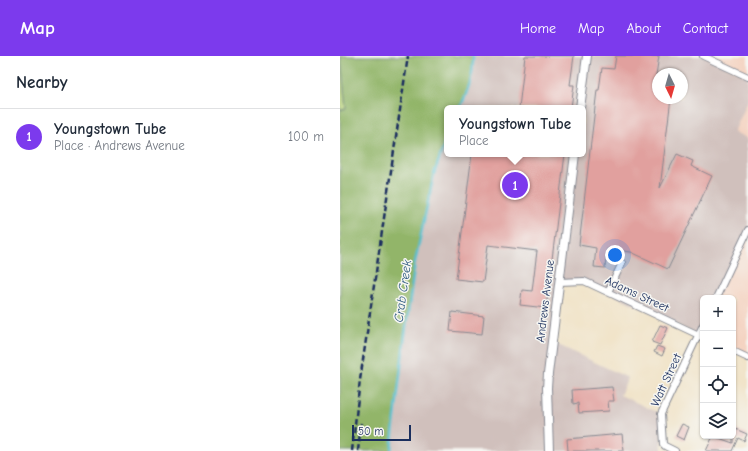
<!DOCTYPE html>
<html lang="en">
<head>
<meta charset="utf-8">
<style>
	:root { --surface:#fff; --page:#f6f6f7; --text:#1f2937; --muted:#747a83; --line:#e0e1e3; --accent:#7c3aed }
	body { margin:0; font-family:"Comic Neue",sans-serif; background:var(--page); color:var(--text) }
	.controls { position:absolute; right:12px; bottom:12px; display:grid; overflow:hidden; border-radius:6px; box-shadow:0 1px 3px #0004 }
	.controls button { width:36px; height:36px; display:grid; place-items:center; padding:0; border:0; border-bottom:1px solid var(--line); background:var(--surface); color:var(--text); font:20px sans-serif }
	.compass { position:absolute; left:312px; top:12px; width:36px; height:36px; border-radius:50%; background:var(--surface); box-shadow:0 1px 3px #0004; rotate:175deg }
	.scale { position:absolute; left:12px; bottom:10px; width:59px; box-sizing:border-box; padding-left:4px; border:2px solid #1b2f5e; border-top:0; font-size:11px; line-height:14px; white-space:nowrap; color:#1b2f5e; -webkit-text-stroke:3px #f6f6f2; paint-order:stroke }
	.you { position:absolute; left:275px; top:199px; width:14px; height:14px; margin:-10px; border:3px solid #fff; border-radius:50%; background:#1a73e8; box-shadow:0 0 0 6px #1a73e833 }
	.badge { display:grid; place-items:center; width:26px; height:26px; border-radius:50%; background:var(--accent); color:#fff; font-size:13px; font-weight:700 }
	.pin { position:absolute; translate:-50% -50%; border:2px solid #fff; box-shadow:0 1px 4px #0006 }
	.popup { position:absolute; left:104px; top:49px; width:142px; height:52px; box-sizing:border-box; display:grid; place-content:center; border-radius:6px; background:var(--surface); filter:drop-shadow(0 1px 3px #0005); font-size:13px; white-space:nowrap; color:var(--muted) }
	.popup b { font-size:15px; color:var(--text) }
	.popup::after { content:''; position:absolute; left:50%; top:100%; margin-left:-8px; border:8px solid transparent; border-top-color:var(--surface) }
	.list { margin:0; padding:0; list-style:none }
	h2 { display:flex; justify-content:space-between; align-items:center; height:52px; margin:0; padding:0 16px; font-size:17px }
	h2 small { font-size:13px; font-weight:400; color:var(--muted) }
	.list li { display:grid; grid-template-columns:26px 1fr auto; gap:12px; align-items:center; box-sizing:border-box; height:56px; padding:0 16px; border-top:1px solid var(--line) }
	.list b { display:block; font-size:15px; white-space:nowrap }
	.list p { margin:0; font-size:13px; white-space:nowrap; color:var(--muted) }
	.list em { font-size:13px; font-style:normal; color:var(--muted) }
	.icon { flex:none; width:22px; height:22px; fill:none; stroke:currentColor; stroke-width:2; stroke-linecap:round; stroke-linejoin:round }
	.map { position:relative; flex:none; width:408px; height:395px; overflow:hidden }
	header { display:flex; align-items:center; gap:24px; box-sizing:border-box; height:56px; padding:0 20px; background:var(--accent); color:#fff }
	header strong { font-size:19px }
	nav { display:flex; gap:22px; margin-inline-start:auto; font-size:14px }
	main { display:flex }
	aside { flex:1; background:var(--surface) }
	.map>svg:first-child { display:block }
</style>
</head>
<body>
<header>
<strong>Map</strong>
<nav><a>Home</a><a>Map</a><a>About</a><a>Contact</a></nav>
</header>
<main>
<aside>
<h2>Nearby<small></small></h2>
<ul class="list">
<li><span class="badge">1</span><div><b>Youngstown Tube</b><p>Place · Andrews Avenue</p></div><em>100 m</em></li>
</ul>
</aside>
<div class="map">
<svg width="408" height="395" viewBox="0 0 408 395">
	<rect width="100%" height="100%" fill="#f6f6f2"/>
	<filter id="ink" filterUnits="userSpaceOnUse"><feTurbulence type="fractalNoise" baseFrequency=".025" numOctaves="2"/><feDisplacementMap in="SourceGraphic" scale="8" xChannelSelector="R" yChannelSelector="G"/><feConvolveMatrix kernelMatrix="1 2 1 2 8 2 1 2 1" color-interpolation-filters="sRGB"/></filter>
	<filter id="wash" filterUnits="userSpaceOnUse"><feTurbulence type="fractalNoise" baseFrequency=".012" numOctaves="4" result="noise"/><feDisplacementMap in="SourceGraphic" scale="16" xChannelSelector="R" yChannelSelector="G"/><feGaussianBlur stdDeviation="0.9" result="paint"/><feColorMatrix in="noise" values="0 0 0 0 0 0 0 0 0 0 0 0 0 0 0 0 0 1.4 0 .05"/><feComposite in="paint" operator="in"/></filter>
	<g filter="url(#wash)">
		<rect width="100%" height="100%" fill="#f0e1c3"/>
		<path fill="#f4d3c1" d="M 363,0 L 408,0 L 408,21 Z
			M 408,45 L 408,82 L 394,76 Z
			M 404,184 L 408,186 L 408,301 L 393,295 L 393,242 L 376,242 Z"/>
		<path fill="#d0c0bc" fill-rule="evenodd" d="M 133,0 L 363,0 L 408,21 L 408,45 L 394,76 L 408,82 L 408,174 L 376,242 L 363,242 L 363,269 L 359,279 L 244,225 L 220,226 L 212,286 L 288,322 L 280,339 L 321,358 L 322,395 L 51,395 L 64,286 L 75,206 L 94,118 L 107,77 L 107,98 L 243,98 L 243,52 L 120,52 L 125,43 ZM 318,18 L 342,18 L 342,42 L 318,42 Z"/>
		<path fill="#b8d379" stroke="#6a816c" d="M 0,0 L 6,53 L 0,54 Z"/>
		<path fill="#92b569" stroke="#567264" d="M 1,0 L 133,0 C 133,18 128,36 120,52 L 107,52 L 107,80 L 94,118 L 75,206 L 64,286 L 51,395 L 0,395 L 0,54 L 6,53 Z"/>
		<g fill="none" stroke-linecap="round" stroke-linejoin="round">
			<path stroke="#55bfd1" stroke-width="2.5" d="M 120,52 C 128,36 134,18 133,0
				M 51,395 L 64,286 L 75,206 L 94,118 L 107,80"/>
		</g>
		<g id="blocks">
			<path fill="#e1a09e" d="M 185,0 L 234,0 L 230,29 L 234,29 L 231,52 L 179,52 Z
				M 276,0 L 319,0 L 316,19 L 318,19 L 318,42 L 331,42 L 320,132 L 337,98 L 353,105 L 351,110 L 372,120 L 328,213 L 291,196 L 267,193 L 265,212 L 254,211 L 256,192 L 239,189 L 257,34 L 259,34 L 262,12 L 274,13 Z
				M 132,98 L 225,98 L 206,252 L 180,249 L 182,234 L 192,235 L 197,195 L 148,189 L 143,226 L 116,223 Z
				M 112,256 L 144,260 L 142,278 L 110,275 Z
				M 320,269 L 328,272 L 320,289 L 312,286 Z
				M 317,290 L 325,293 L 322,300 L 314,296 Z
				M 272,331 L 274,345 L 268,345 L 269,355 L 239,357 L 238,347 L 233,348 L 232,334 Z
				M 342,368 L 349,371 L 344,384 L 336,380 Z
				M 393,372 L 407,378 L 404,385 L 398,382 L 392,395 L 366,395 L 373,380 L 393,387 Z
				M 282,378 L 284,395 L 228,395 L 227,383 Z"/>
		</g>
	</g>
	<g filter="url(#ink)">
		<use href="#blocks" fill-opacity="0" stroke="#868890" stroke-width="1"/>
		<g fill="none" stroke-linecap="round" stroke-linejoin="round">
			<defs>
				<path id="minor" d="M 363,0 L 408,21
					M 219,226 L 244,225 L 363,281
					M 268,236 L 282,207
					M 376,242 L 408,174
					M 393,295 L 408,302
					M 335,395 L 325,390 L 323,388 L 321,358 L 363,269"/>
				<path id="tertiary" d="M 240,52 L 247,0
					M 209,395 L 207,332 L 208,318 L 235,98"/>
			</defs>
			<use href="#minor" stroke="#868890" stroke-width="8"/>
			<use href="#tertiary" stroke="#868890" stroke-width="10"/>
			<use href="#minor" stroke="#fff" stroke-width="6"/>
			<use href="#tertiary" stroke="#fff" stroke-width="8"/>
			<path stroke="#1b2f5e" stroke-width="2.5" stroke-dasharray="6 3" stroke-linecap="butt" d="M 12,395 L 20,324 L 68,0
				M 18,395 L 21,367"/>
		</g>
	</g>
	<g text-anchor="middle" stroke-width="3" stroke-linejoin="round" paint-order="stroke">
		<g font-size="12" fill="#1b2f5e" stroke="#f6f6f2">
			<text transform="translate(297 238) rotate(25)" y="4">Adams Street</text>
			<text transform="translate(205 245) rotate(-83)" y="4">Andrews Avenue</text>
			<text transform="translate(326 324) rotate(-65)" y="4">Watt Street</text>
		</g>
		<g font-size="13" font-style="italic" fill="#2c5a80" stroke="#f6f6f2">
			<text transform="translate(62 235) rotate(-82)" y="5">Crab Creek</text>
		</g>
	</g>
</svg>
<div class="controls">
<button>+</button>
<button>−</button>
<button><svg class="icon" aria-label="locate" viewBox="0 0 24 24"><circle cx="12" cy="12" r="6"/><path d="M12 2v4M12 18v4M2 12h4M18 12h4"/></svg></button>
<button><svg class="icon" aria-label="layers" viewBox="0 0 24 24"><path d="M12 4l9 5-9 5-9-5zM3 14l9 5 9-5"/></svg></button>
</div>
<svg class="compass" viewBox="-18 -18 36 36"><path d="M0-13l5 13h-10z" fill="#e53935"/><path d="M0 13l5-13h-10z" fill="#747a83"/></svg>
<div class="scale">50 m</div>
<div class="you"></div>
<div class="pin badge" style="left:175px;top:129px">1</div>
<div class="popup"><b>Youngstown Tube</b>Place</div>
</div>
</main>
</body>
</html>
